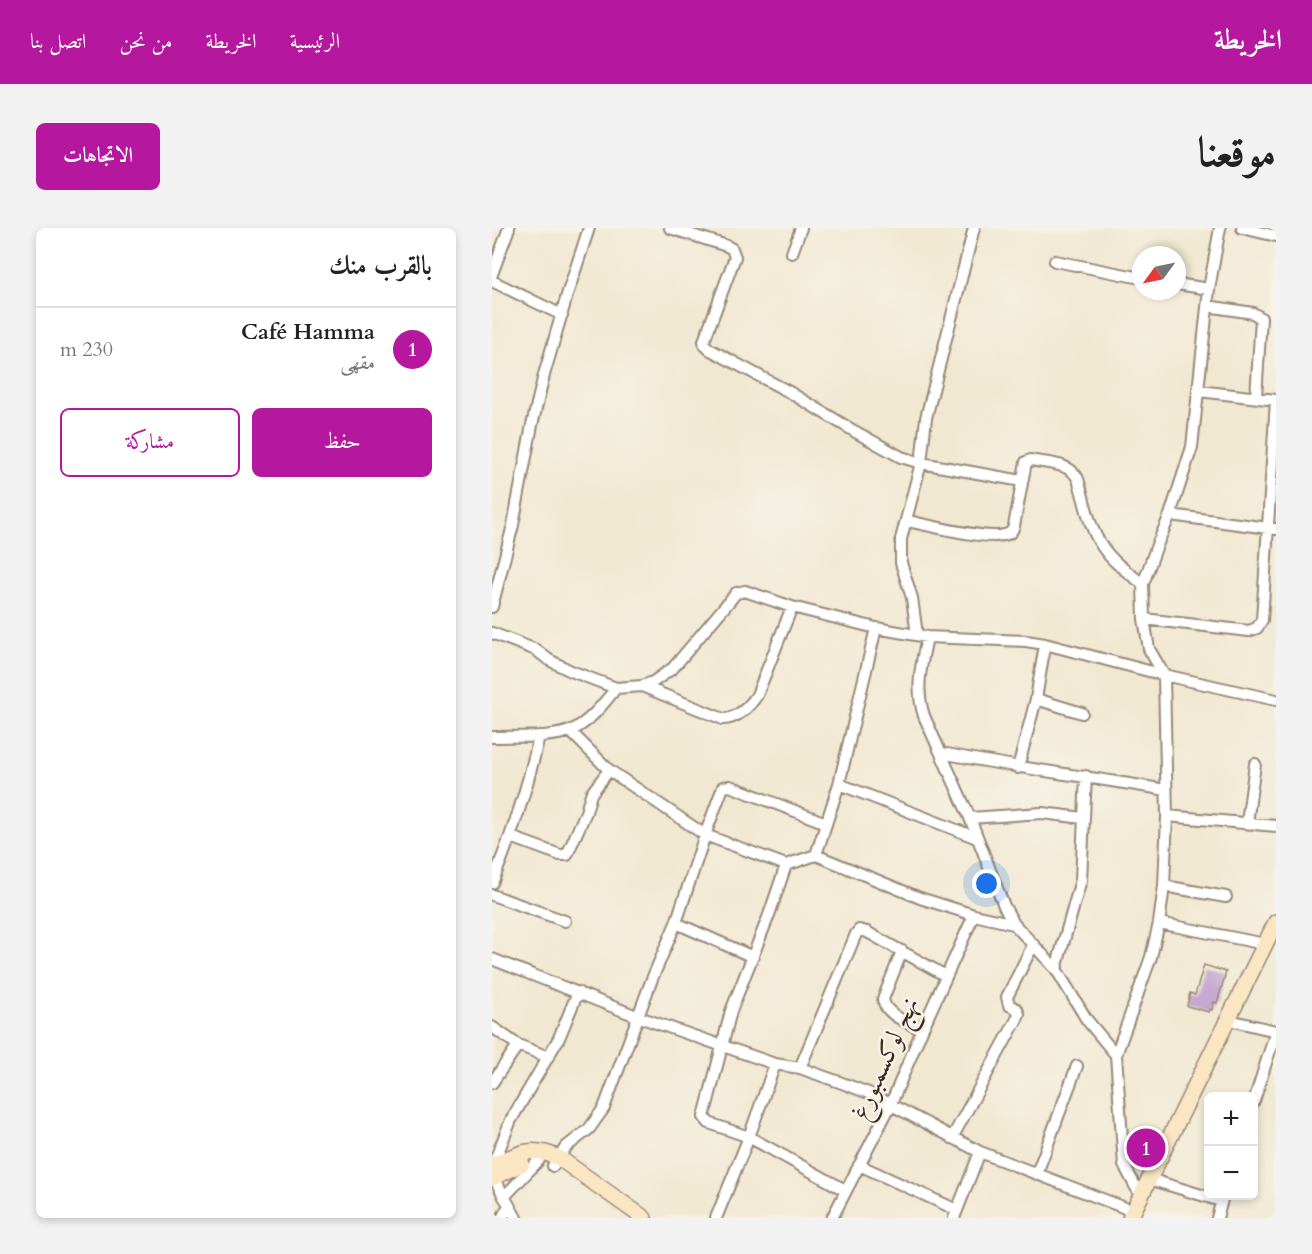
<!DOCTYPE html>
<html lang="ar">
<head>
<meta charset="utf-8">
<style>
	:root { --surface:#fff; --page:#f2f2f2; --text:#222; --muted:#767676; --line:#e0e0e0; --accent:#b5179e }
	body { margin:0; font-family:Cardo,Amiri,serif; background:var(--page); color:var(--text); direction:rtl }
	.controls { position:absolute; right:18px; bottom:18px; display:grid; overflow:hidden; border-radius:9px; box-shadow:0 3px 9px #0003 }
	.controls button { width:54px; height:54px; display:grid; place-items:center; padding:0; border:0; border-bottom:2px solid var(--line); background:var(--surface); color:var(--text); font:30px sans-serif }
	.compass { position:absolute; left:640px; top:18px; width:54px; height:54px; border-radius:50%; background:var(--surface); box-shadow:0 3px 9px #0003; rotate:237deg }
	.you { position:absolute; left:495px; top:656px; width:21px; height:21px; margin:-15px; border:4px solid #fff; border-radius:50%; background:#1a73e8; box-shadow:0 0 0 9px #1a73e833 }
	.badge { display:grid; place-items:center; width:39px; height:39px; border-radius:50%; background:var(--accent); color:#fff; font-size:20px; font-weight:700 }
	.pin { position:absolute; translate:-50% -50%; border:3px solid #fff; box-shadow:0 2px 6px #0006 }
	.list { margin:0; padding:0; list-style:none }
	h2 { display:flex; justify-content:space-between; align-items:center; height:78px; margin:0; padding:0 24px; font-size:26px }
	h2 small { font-size:20px; font-weight:400; color:var(--muted) }
	.list li { display:grid; grid-template-columns:39px 1fr auto; gap:18px; align-items:center; box-sizing:border-box; height:84px; padding:0 24px; border-top:2px solid var(--line) }
	.list b { display:block; font-size:22px; white-space:nowrap }
	.list p { margin:0; font-size:20px; white-space:nowrap; color:var(--muted) }
	.list em { font-size:20px; font-style:normal; color:var(--muted) }
	.actions { display:flex; gap:12px; padding:18px 24px }
	.actions a { flex:1; padding:14px 0; border:2px solid var(--accent); border-radius:9px; text-align:center; font-size:21px; color:var(--accent) }
	.actions .main { background:var(--accent); color:#fff }
	.map { position:relative; flex:none; width:784px; height:990px; overflow:hidden; direction:ltr; border-radius:9px }
	header { display:flex; align-items:center; gap:36px; box-sizing:border-box; height:84px; padding:0 30px; background:var(--accent); color:#fff }
	header strong { font-size:28px }
	nav { display:flex; gap:33px; margin-inline-start:auto; font-size:21px }
	.intro { display:flex; align-items:center; justify-content:space-between; box-sizing:border-box; height:144px; padding:0 36px }
	h1 { margin:0; font-size:42px }
	.button { padding:15px 27px; border-radius:9px; background:var(--accent); color:#fff; font-size:21px; font-weight:700 }
	main { display:flex; gap:36px; padding:0 36px }
	aside { flex:1; background:var(--surface); border-radius:9px; box-shadow:0 3px 9px #0003 }
	.map>svg:first-child { display:block }
</style>
</head>
<body>
<header>
<strong>الخريطة</strong>
<nav><a>الرئيسية</a><a>الخريطة</a><a>من نحن</a><a>اتصل بنا</a></nav>
</header>
<div class="intro"><h1>موقعنا</h1><a class="button">الاتجاهات</a></div>
<main>
<div class="map">
<svg width="784" height="990" viewBox="0 0 784 990">
	<rect width="100%" height="100%" fill="#f7f3e8"/>
	<filter id="ink" filterUnits="userSpaceOnUse"><feTurbulence type="fractalNoise" baseFrequency=".0167" numOctaves="2"/><feDisplacementMap in="SourceGraphic" scale="12" xChannelSelector="R" yChannelSelector="G"/><feConvolveMatrix kernelMatrix="1 2 1 2 8 2 1 2 1" color-interpolation-filters="sRGB"/></filter>
	<filter id="wash" filterUnits="userSpaceOnUse"><feTurbulence type="fractalNoise" baseFrequency=".008" numOctaves="4" result="noise"/><feDisplacementMap in="SourceGraphic" scale="24" xChannelSelector="R" yChannelSelector="G"/><feGaussianBlur stdDeviation="1.35" result="paint"/><feColorMatrix in="noise" values="0 0 0 0 0 0 0 0 0 0 0 0 0 0 0 0 0 1.4 0 .05"/><feComposite in="paint" operator="in"/></filter>
	<g filter="url(#wash)">
		<rect width="100%" height="100%" fill="#f1e8d1"/>
		<g id="blocks">
			<path fill="#c1a1cd" d="M 712,737 L 734,744 L 725,775 L 722,774 L 720,782 L 718,781 L 717,784 L 695,778 L 698,765 L 703,767 Z"/>
		</g>
	</g>
	<g filter="url(#ink)">
		<use href="#blocks" fill-opacity="0" stroke="#968978" stroke-width="1.5"/>
		<g fill="none" stroke-linecap="round" stroke-linejoin="round">
			<defs>
				<path id="street" d="M 178,0 L 235,18 L 240,21 L 243,29 L 212,113 L 213,117 L 217,121 L 299,165 L 362,203 L 409,229 L 429,235 L 530,253
					M 750,0 L 784,8
					M 300,25 L 309,0
					M 563,33 L 649,50
					M 0,46 L 17,0
					M 0,53 L 70,87
					M 685,56 L 717,61
					M 715,78 L 761,85 L 769,90 L 764,169
					M 707,163 L 784,172
					M 678,287 L 784,301
					M 415,293 C 436,297 493,312 512,307 C 518,306 520,304 522,298 L 534,234 L 539,232 C 555,236 578,234 586,251 C 593,273 597,300 610,318 C 620,334 637,345 651,356
					M 0,379 L 21,297 L 40,197 L 52,147 L 76,64 L 97,0
					M 652,391 L 757,403 L 765,400 L 770,392 L 784,172
					M 0,405 L 44,422 L 57,432 L 79,443 L 124,460
					M 425,407 L 420,370 L 409,335 L 409,311 L 429,235 L 434,190 L 482,0
					M 435,409 C 429,438 423,460 432,488 L 478,590 L 512,678 L 522,696 L 564,741 L 595,792 L 624,827
					M 150,458 L 231,491 C 245,491 258,478 265,467 L 300,379
					M 544,471 L 590,485
					M 78,503 L 117,542 L 213,607 L 294,637
					M 0,509 C 22,508 60,511 80,502 C 98,494 112,475 124,460 L 150,458 L 161,454 L 181,440 L 240,370 L 244,365 L 253,363 L 300,379 L 384,400 L 435,409 L 534,413 L 553,416 L 672,447 L 784,472
					M 450,525 C 524,540 599,549 674,562
					M 526,540 L 544,471 L 553,416
					M 347,556 L 485,610
					M 675,588 L 784,598
					M 478,590 L 550,585 L 591,590
					M 755,595 L 763,536
					M 19,609 L 68,627 L 75,627 L 94,584 L 99,566 L 117,542
					M 324,627 L 428,670 L 482,687 L 522,696
					M 0,655 C 20,607 36,559 47,508
					M 672,658 L 734,669
					M 0,667 L 73,693
					M 184,695 L 261,729
					M 667,695 L 773,716
					M 410,723 L 391,771 C 393,787 417,795 430,802
					M 0,731 L 147,789 L 283,836 L 308,840 L 350,855 L 379,866 L 488,924 L 641,983
					M 564,741 L 589,652 L 594,548
					M 737,792 L 784,803
					M 0,799 L 26,817 L 0,855
					M 26,817 L 56,829
					M 308,840 L 364,706 L 367,702 L 375,704 L 454,748
					M 762,873 L 784,803
					M 460,910 L 525,791 L 527,786 L 525,781 L 517,777 L 515,769 L 541,717
					M 1,937 L 19,892 L 67,810 L 86,764
					M 367,937 L 465,982
					M 61,938 L 74,919 L 97,901 L 112,880 L 160,751 L 184,695 L 213,607 L 231,559 L 238,558 L 334,595
					M 545,945 L 585,838
					M 0,946 L 24,990
					M 657,951 L 729,973
					M 353,962 L 257,909 L 217,895 L 212,889 L 239,783 L 277,687 L 294,637 L 324,627 L 347,556 L 384,400
					M 12,969 L 47,932
					M 649,969 L 632,937 L 624,827 L 659,729 L 667,695 L 672,658 L 675,588 L 672,447 L 657,421 L 652,391 L 651,356 L 665,317 L 678,287 L 700,219 L 717,61 L 728,0
					M 10,990 L 17,977
					M 224,990 L 257,909 L 283,836
					M 340,990 L 398,878 L 430,802 L 482,687
					M 462,990 L 488,924
					M 725,990 L 731,968"/>
				<path id="secondary" d="M 0,938 C 26,925 40,917 67,930 L 152,990
					M 0,950 L 30,936
					M 638,990 L 784,694"/>
			</defs>
			<use href="#street" stroke="#968978" stroke-width="14"/>
			<use href="#secondary" stroke="#968978" stroke-width="18"/>
			<use href="#street" stroke="#fff" stroke-width="10"/>
			<use href="#secondary" stroke="#fbe6c3" stroke-width="15"/>
		</g>
	</g>
	<g text-anchor="middle" stroke-width="5" stroke-linejoin="round" paint-order="stroke">
		<g font-size="26" fill="#3b2a1e" stroke="#f7f3e8">
			<text transform="translate(392 830) rotate(-66)" y="9">نهج لوكسمبورغ</text>
		</g>
	</g>
</svg>
<div class="controls">
<button>+</button>
<button>−</button>
</div>
<svg class="compass" viewBox="-18 -18 36 36"><path d="M0-13l5 13h-10z" fill="#e53935"/><path d="M0 13l5-13h-10z" fill="#767676"/></svg>
<div class="you"></div>
<div class="pin badge" style="left:654px;top:920px">1</div>
</div>
<aside>
<h2>بالقرب منك<small></small></h2>
<ul class="list">
<li><span class="badge">1</span><div><b>Café Hamma</b><p>مقهى</p></div><em>230 m</em></li>
</ul>
<div class="actions"><a class="main">حفظ</a><a>مشاركة</a></div>
</aside>
</main>
</body>
</html>
